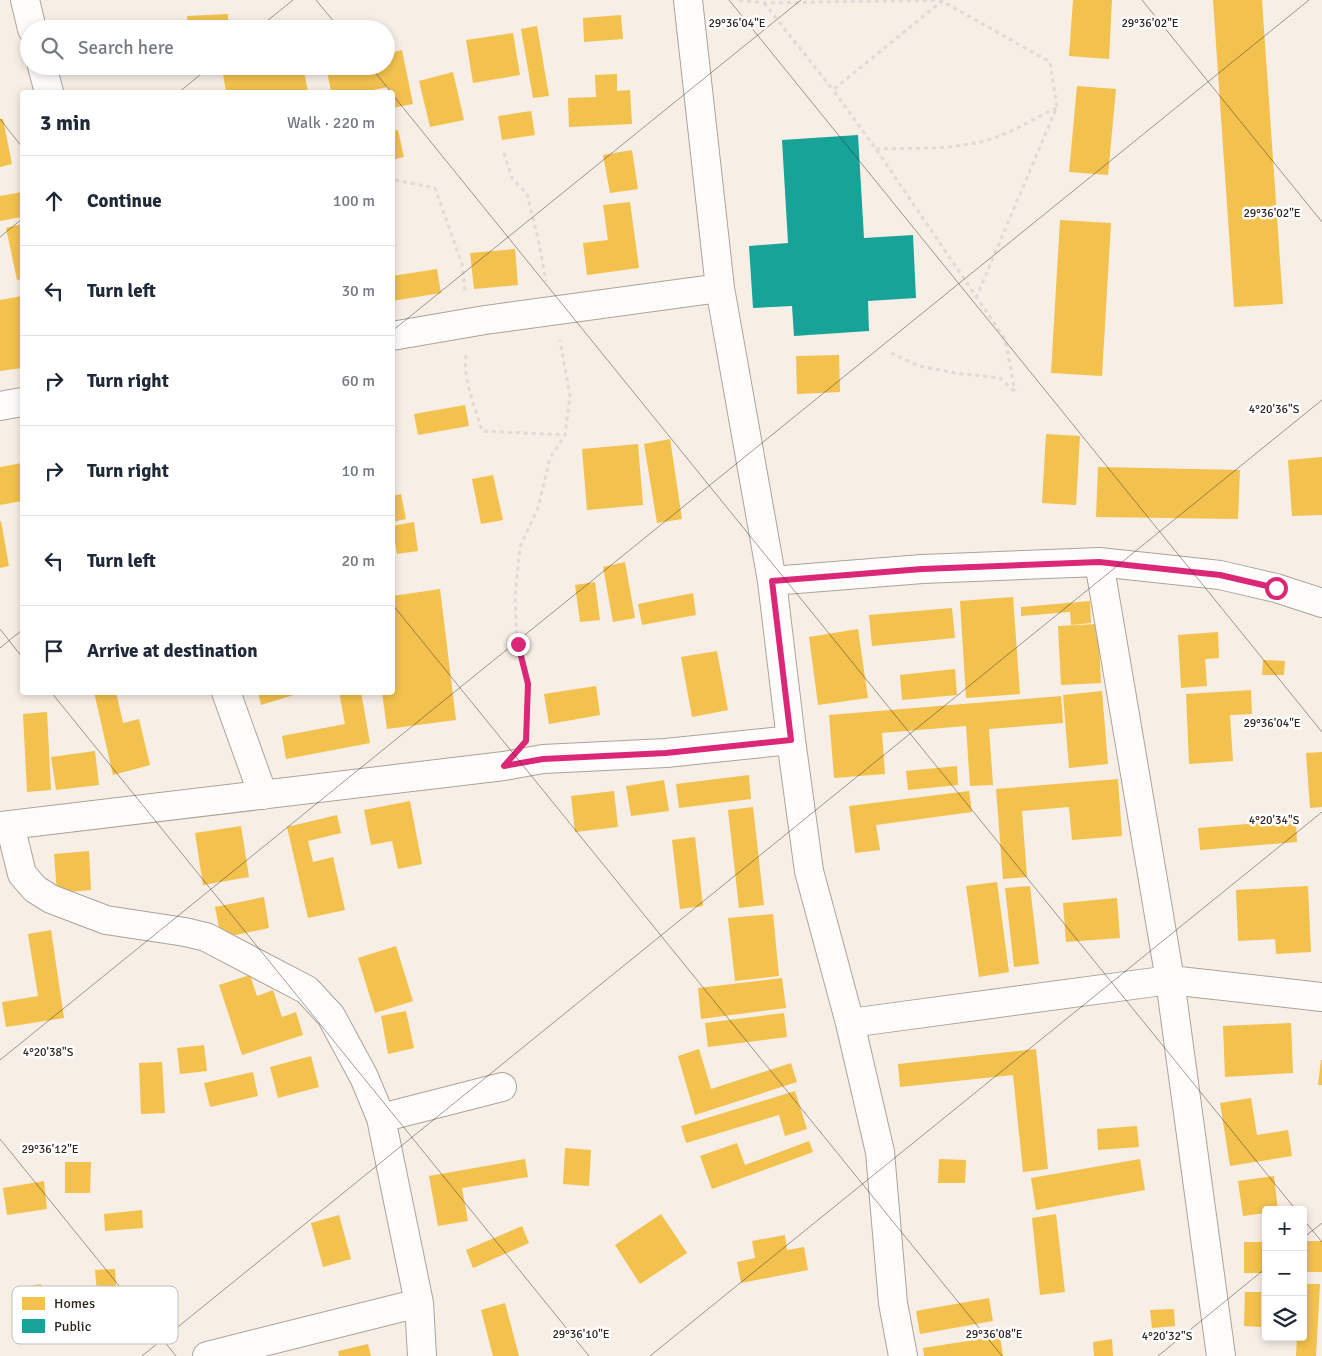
<!DOCTYPE html>
<html lang="en">
<head>
<meta charset="utf-8">
<style>
	:root { --surface:#fff; --page:#f6f6f7; --text:#1f2937; --muted:#747a83; --line:#e0e1e3 }
	body { margin:0; font-family:Signika,sans-serif; background:var(--page); color:var(--text) }
	.controls { position:absolute; right:15px; bottom:15px; display:grid; overflow:hidden; border-radius:5px; box-shadow:0 2px 8px #0003 }
	.controls button { width:45px; height:45px; display:grid; place-items:center; padding:0; border:0; border-bottom:1px solid var(--line); background:var(--surface); color:var(--text); font:25px sans-serif }
	.stop { position:absolute; width:15px; height:15px; margin:-11px; border:4px solid #db2777; border-radius:50%; background:#fff }
	.stop.end { background:#db2777; border-color:#fff; box-shadow:0 1px 5px #0008 }
	.list { margin:0; padding:0; list-style:none }
	h2 { display:flex; justify-content:space-between; align-items:center; height:65px; margin:0; padding:0 20px; font-size:21px }
	h2 small { font-size:16px; font-weight:400; color:var(--muted) }
	.list li { display:grid; grid-template-columns:32px 1fr auto; gap:15px; align-items:center; box-sizing:border-box; height:90px; padding:0 20px; border-top:1px solid var(--line) }
	.list b { display:block; font-size:19px; white-space:nowrap }
	.list em { font-size:16px; font-style:normal; color:var(--muted) }
	.icon { flex:none; width:28px; height:28px; fill:none; stroke:currentColor; stroke-width:2; stroke-linecap:round; stroke-linejoin:round }
	.map { position:relative; flex:none; width:1322px; height:1356px; overflow:hidden }
	.search { position:absolute; background:var(--surface); box-shadow:0 2px 8px #0003; left:20px; top:20px; width:375px; height:55px; display:flex; align-items:center; gap:12px; box-sizing:border-box; padding:0 18px; border-radius:28px; color:var(--muted); font-size:19px }
	.panel { position:absolute; background:var(--surface); box-shadow:0 2px 8px #0003; left:20px; top:90px; width:375px; height:605px; border-radius:5px }
	.map>svg:first-child { display:block }
</style>
</head>
<body>
<div class="map">
<svg width="1322" height="1356" viewBox="0 0 1322 1356">
	<rect width="100%" height="100%" fill="#f7eee5"/>
	<path fill="#f2c14e" d="M 1073,0 L 1112,0 L 1109,59 L 1069,56 Z
		M 1213,0 L 1262,0 L 1283,304 L 1234,307 Z
		M 228,14 L 228,29 L 188,29 L 187,16 Z
		M 621,15 L 623,39 L 584,42 L 583,18 Z
		M 537,26 L 549,96 L 533,98 L 521,29 Z
		M 513,33 L 520,75 L 473,83 L 466,40 Z
		M 402,50 L 413,104 L 392,108 L 392,92 L 389,92 L 388,87 L 362,92 L 331,92 L 326,66 L 386,66 L 386,54 Z
		M 267,66 L 303,66 L 308,92 L 226,92 L 223,74 Z
		M 453,72 L 464,120 L 430,127 L 419,81 Z
		M 617,74 L 617,91 L 630,90 L 632,124 L 569,127 L 568,98 L 596,97 L 595,75 Z
		M 1077,86 L 1116,89 L 1108,175 L 1069,172 Z
		M 531,111 L 535,135 L 502,140 L 498,116 Z
		M 0,119 L 3,119 L 12,164 L 0,167 Z
		M 398,130 L 404,157 L 392,160 L 392,131 Z
		M 632,150 L 638,189 L 610,193 L 603,155 Z
		M 22,192 L 22,217 L 0,221 L 0,196 Z
		M 630,202 L 639,268 L 587,275 L 583,243 L 608,240 L 603,205 Z
		M 1060,220 L 1111,223 L 1102,376 L 1051,373 Z
		M 22,224 L 22,279 L 17,280 L 6,228 Z
		M 515,249 L 518,285 L 474,289 L 470,253 Z
		M 437,269 L 441,293 L 392,301 L 392,276 Z
		M 22,296 L 22,368 L 0,371 L 0,300 Z
		M 839,355 L 840,392 L 797,394 L 796,356 Z
		M 465,405 L 469,426 L 418,435 L 414,414 Z
		M 1046,434 L 1080,436 L 1076,505 L 1042,503 Z
		M 670,439 L 682,519 L 657,523 L 644,444 Z
		M 638,444 L 643,505 L 587,510 L 582,449 Z
		M 1322,457 L 1322,515 L 1292,516 L 1288,460 Z
		M 22,463 L 22,501 L 0,505 L 0,467 Z
		M 1098,467 L 1240,470 L 1238,519 L 1096,517 Z
		M 493,475 L 503,520 L 481,524 L 472,479 Z
		M 401,494 L 406,519 L 392,522 L 392,496 Z
		M 1,521 L 9,566 L 0,568 L 0,522 Z
		M 414,522 L 418,551 L 397,554 L 392,526 Z
		M 625,562 L 635,618 L 613,622 L 603,567 Z
		M 595,582 L 600,620 L 580,622 L 575,585 Z
		M 440,589 L 456,720 L 387,729 L 382,692 L 392,692 L 392,596 Z
		M 693,593 L 696,615 L 642,625 L 638,604 Z
		M 1013,597 L 1020,694 L 966,698 L 960,601 Z
		M 1090,601 L 1091,623 L 1071,625 L 1070,612 L 1021,616 L 1021,607 Z
		M 952,608 L 955,638 L 872,646 L 869,615 Z
		M 1098,624 L 1101,683 L 1061,685 L 1058,626 Z
		M 858,629 L 868,698 L 818,705 L 809,637 Z
		M 1218,632 L 1219,658 L 1205,659 L 1207,686 L 1181,688 L 1178,635 Z
		M 717,651 L 728,710 L 692,717 L 681,657 Z
		M 1263,660 L 1285,661 L 1284,675 L 1262,675 Z
		M 955,669 L 957,695 L 902,700 L 900,675 Z
		M 596,686 L 600,715 L 549,724 L 544,694 Z
		M 1251,690 L 1252,714 L 1230,715 L 1233,761 L 1189,764 L 1186,694 Z
		M 1102,691 L 1108,764 L 1069,768 L 1063,695 Z
		M 94,692 L 116,692 L 123,723 L 139,719 L 150,765 L 113,775 Z
		M 258,692 L 296,692 L 297,694 L 261,705 Z
		M 339,692 L 361,692 L 370,743 L 286,759 L 282,736 L 345,724 Z
		M 1061,696 L 1063,723 L 989,729 L 993,785 L 970,786 L 966,726 L 882,733 L 885,774 L 834,778 L 829,715 Z
		M 47,712 L 51,790 L 27,792 L 23,714 Z
		M 95,751 L 99,785 L 56,790 L 51,757 Z
		M 1322,752 L 1322,807 L 1310,808 L 1306,753 Z
		M 957,766 L 958,785 L 908,790 L 906,771 Z
		M 749,775 L 751,799 L 679,808 L 676,784 Z
		M 1118,779 L 1122,836 L 1072,840 L 1069,807 L 1022,811 L 1027,877 L 1003,879 L 996,789 Z
		M 664,780 L 669,811 L 631,816 L 626,786 Z
		M 614,791 L 618,827 L 575,832 L 571,796 Z
		M 969,791 L 972,812 L 876,825 L 880,850 L 855,853 L 849,806 Z
		M 410,801 L 422,864 L 398,869 L 392,841 L 371,845 L 364,810 Z
		M 753,807 L 764,905 L 739,908 L 728,810 Z
		M 337,815 L 341,833 L 308,841 L 313,862 L 333,857 L 345,910 L 308,918 L 287,827 Z
		M 1296,820 L 1297,842 L 1200,850 L 1198,828 Z
		M 241,826 L 249,877 L 203,885 L 195,833 Z
		M 695,837 L 703,906 L 680,909 L 672,840 Z
		M 89,851 L 91,890 L 57,893 L 54,854 Z
		M 997,882 L 1009,972 L 979,977 L 966,886 Z
		M 1030,886 L 1039,964 L 1014,967 L 1005,888 Z
		M 1308,886 L 1311,952 L 1276,954 L 1275,939 L 1238,941 L 1236,890 Z
		M 264,897 L 269,928 L 221,938 L 215,907 Z
		M 1117,898 L 1120,938 L 1066,942 L 1063,903 Z
		M 773,914 L 779,976 L 735,981 L 728,918 Z
		M 51,930 L 64,1018 L 6,1027 L 2,1002 L 38,996 L 28,934 Z
		M 396,946 L 413,1001 L 375,1013 L 358,958 Z
		M 250,975 L 257,996 L 273,990 L 282,1017 L 296,1012 L 303,1035 L 242,1055 L 219,985 Z
		M 782,978 L 786,1008 L 701,1019 L 698,988 Z
		M 406,1011 L 414,1048 L 388,1054 L 381,1016 Z
		M 784,1013 L 787,1037 L 708,1047 L 705,1023 Z
		M 1291,1023 L 1293,1073 L 1225,1077 L 1223,1026 Z
		M 204,1045 L 207,1071 L 180,1074 L 177,1048 Z
		M 699,1049 L 711,1089 L 791,1063 L 797,1082 L 695,1115 L 678,1056 Z
		M 1036,1049 L 1048,1169 L 1023,1172 L 1013,1075 L 900,1087 L 898,1064 Z
		M 311,1056 L 319,1087 L 278,1098 L 270,1067 Z
		M 1321,1060 L 1322,1060 L 1322,1085 L 1318,1085 Z
		M 162,1062 L 165,1113 L 141,1114 L 139,1063 Z
		M 253,1072 L 258,1096 L 210,1107 L 204,1083 Z
		M 795,1091 L 807,1129 L 785,1136 L 779,1115 L 686,1143 L 681,1126 Z
		M 1251,1098 L 1257,1135 L 1288,1130 L 1292,1156 L 1230,1166 L 1220,1103 Z
		M 1137,1126 L 1139,1147 L 1098,1150 L 1097,1129 Z
		M 809,1141 L 813,1152 L 712,1189 L 700,1156 L 737,1143 L 745,1165 Z
		M 565,1148 L 591,1150 L 589,1186 L 563,1184 Z
		M 525,1159 L 528,1177 L 462,1188 L 468,1221 L 438,1226 L 429,1176 Z
		M 939,1159 L 966,1160 L 965,1183 L 938,1183 Z
		M 1140,1159 L 1145,1190 L 1036,1210 L 1031,1178 Z
		M 65,1162 L 91,1162 L 90,1193 L 65,1193 Z
		M 1274,1176 L 1278,1210 L 1266,1210 L 1266,1213 L 1243,1216 L 1238,1181 Z
		M 44,1181 L 47,1209 L 7,1215 L 3,1188 Z
		M 142,1210 L 143,1228 L 105,1231 L 104,1214 Z
		M 661,1214 L 687,1253 L 640,1284 L 615,1245 Z
		M 1056,1214 L 1065,1292 L 1040,1295 L 1032,1218 Z
		M 339,1215 L 351,1259 L 323,1267 L 311,1223 Z
		M 522,1226 L 529,1243 L 473,1268 L 466,1250 Z
		M 785,1235 L 787,1250 L 804,1247 L 808,1270 L 741,1283 L 737,1262 L 755,1258 L 752,1241 Z
		M 1303,1241 L 1322,1241 L 1322,1272 L 1303,1272 Z
		M 1244,1242 L 1266,1242 L 1266,1273 L 1244,1273 Z
		M 115,1269 L 118,1316 L 99,1317 L 95,1270 Z
		M 41,1284 L 47,1322 L 25,1326 L 18,1288 Z
		M 1303,1284 L 1320,1284 L 1316,1356 L 1296,1356 L 1297,1337 L 1303,1337 Z
		M 1245,1292 L 1261,1292 L 1261,1327 L 1244,1326 Z
		M 989,1298 L 993,1321 L 920,1334 L 916,1311 Z
		M 505,1303 L 519,1356 L 493,1356 L 481,1310 Z
		M 1174,1309 L 1175,1326 L 1152,1328 L 1150,1310 Z
		M 1000,1336 L 1003,1356 L 924,1356 L 923,1348 Z
		M 1112,1339 L 1113,1356 L 1094,1356 L 1093,1342 Z
		M 368,1344 L 371,1356 L 339,1356 L 338,1351 Z"/>
	<path fill="#17a398" d="M 858,135 L 864,238 L 913,235 L 916,298 L 868,301 L 869,331 L 794,336 L 792,306 L 753,308 L 749,246 L 788,243 L 782,140 Z"/>
	<g fill="none" stroke-linecap="round" stroke-linejoin="round">
		<defs>
			<path id="minor" d="M 25,0 L 32,29
				M 688,0 L 720,288 L 772,581 L 791,740
				M 42,66 L 49,92
				M 392,336 L 485,320 L 720,288
				M 0,406 L 22,402
				M 1099,562 L 1170,980 L 1221,1356
				M 772,581 L 922,569 L 1099,562 L 1220,575 L 1276,588 L 1322,603
				M 226,692 L 263,795
				M 10,825 L 22,874 L 35,889 L 51,899 L 106,920 L 185,932 L 206,937 L 307,990 L 331,1016 L 364,1077 L 381,1118
				M 0,826 L 504,766 L 543,759 L 666,753 L 791,740 L 809,871 L 850,1023 L 880,1152 L 893,1303 L 903,1356
				M 850,1023 L 1170,980 L 1322,997
				M 419,1303 L 422,1356
				M 207,1356 L 419,1303 L 381,1118 L 502,1087"/>
		</defs>
		<use href="#minor" stroke="#aba39b" stroke-width="30"/>
		<path stroke="#dedbd8" stroke-width="3" stroke-dasharray="4 4" stroke-linecap="butt" d="M 739,0 L 764,3 L 947,0
			M 764,3 L 833,90
			M 876,149 C 910,148 945,150 979,142 C 1005,137 1033,119 1056,108
			M 504,153 L 512,178 L 527,194 L 538,238 L 546,281
			M 395,180 L 435,188 L 462,264 L 465,291
			M 976,298 L 1057,107 L 1050,62 L 942,1 L 833,90 L 876,149 L 1005,339 L 1015,391
			M 891,353 L 919,366 L 955,373 L 1000,378 L 1014,391
			M 466,355 C 463,380 475,407 482,431 L 565,435
			M 527,729 L 528,684 L 517,644 L 515,596 L 520,547 L 538,508 L 550,458 L 565,435 L 570,396 L 560,340"/>
		<use href="#minor" stroke="#fefcfb" stroke-width="28"/>
	</g>
	<g fill="none" stroke-linecap="round" stroke-linejoin="round">
		<path stroke="#db2777" stroke-width="6" d="M 518,644 L 528,684 L 526,741 L 504,766 L 543,759 L 666,753 L 791,740 L 772,581 L 922,569 L 1099,562 L 1220,575 L 1276,588"/>
	</g>
	<path fill="none" stroke="#302820" stroke-width="1" stroke-opacity="0.45" d="M 316,0 L 340,29M 729,0 L 1322,732M 1142,0 L 1322,222M 257,29 L 293,0M 370,66 L 391,92M 179,92 L 211,66M 392,94 L 1296,1210M 0,119 L 22,147M 0,237 L 22,219M 392,331 L 801,0M 392,604 L 1002,1356M 0,629 L 22,657M 0,648 L 22,630M 51,692 L 589,1356M 0,1060 L 1309,0M 0,1139 L 176,1356M 1303,1219 L 1322,1242M 1303,1238 L 1322,1223M 142,1356 L 1322,400M 650,1356 L 1322,812M 1158,1356 L 1266,1268"/>
	<rect x="12" y="1286" width="166" height="58" rx="8" fill="#fff" stroke="#c1bebc" stroke-width="1"/>
	<rect x="22" y="1297" width="23" height="13" fill="#f2c14e"/>
	<rect x="22" y="1319" width="23" height="14" fill="#17a398"/>
	<g font-size="14" fill="#302820">
		<text x="54" y="1308">Homes</text>
		<text x="54" y="1331">Public</text>
	</g>
	<g font-size="12" text-anchor="middle" fill="#302820" stroke="#fff" stroke-width="5" stroke-linejoin="round" paint-order="stroke">
		<text x="737" y="27">29°36'04"E</text>
		<text x="1150" y="27">29°36'02"E</text>
		<text x="1272" y="217">29°36'02"E</text>
		<text x="1274" y="413">4°20'36"S</text>
		<text x="1272" y="727">29°36'04"E</text>
		<text x="1274" y="824">4°20'34"S</text>
		<text x="48" y="1056">4°20'38"S</text>
		<text x="50" y="1153">29°36'12"E</text>
		<text x="581" y="1338">29°36'10"E</text>
		<text x="994" y="1338">29°36'08"E</text>
		<text x="1167" y="1340">4°20'32"S</text>
	</g>
</svg>
<div class="controls">
<button>+</button>
<button>−</button>
<button><svg class="icon" aria-label="layers" viewBox="0 0 24 24"><path d="M12 4l9 5-9 5-9-5zM3 14l9 5 9-5"/></svg></button>
</div>
<div class="stop" style="left:1276px;top:588px"></div>
<div class="stop end" style="left:518px;top:644px"></div>
<div class="search"><svg class="icon" aria-label="search" viewBox="0 0 24 24"><circle cx="10" cy="10" r="6"/><path d="M15 15l6 6"/></svg>Search here</div>
<section class="panel">
<h2>3 min<small>Walk · 220 m</small></h2>
<ul class="list">
<li><svg class="icon" aria-label="ahead" viewBox="0 0 24 24"><path d="M12 20V5M6 11l6-6 6 6"/></svg><div><b>Continue</b></div><em>100 m</em></li>
<li><svg class="icon" aria-label="left" viewBox="0 0 24 24"><path d="M17 20v-9H6M10 6l-5 5 5 5"/></svg><div><b>Turn left</b></div><em>30 m</em></li>
<li><svg class="icon" aria-label="right" viewBox="0 0 24 24"><path d="M7 20v-9h11M14 6l5 5-5 5"/></svg><div><b>Turn right</b></div><em>60 m</em></li>
<li><svg class="icon" aria-label="right" viewBox="0 0 24 24"><path d="M7 20v-9h11M14 6l5 5-5 5"/></svg><div><b>Turn right</b></div><em>10 m</em></li>
<li><svg class="icon" aria-label="left" viewBox="0 0 24 24"><path d="M17 20v-9H6M10 6l-5 5 5 5"/></svg><div><b>Turn left</b></div><em>20 m</em></li>
<li><svg class="icon" aria-label="arrive" viewBox="0 0 24 24"><path d="M6 21V4h12l-3 4 3 4H6"/></svg><div><b>Arrive at destination</b></div></li>
</ul>
</section>
</div>
</body>
</html>
